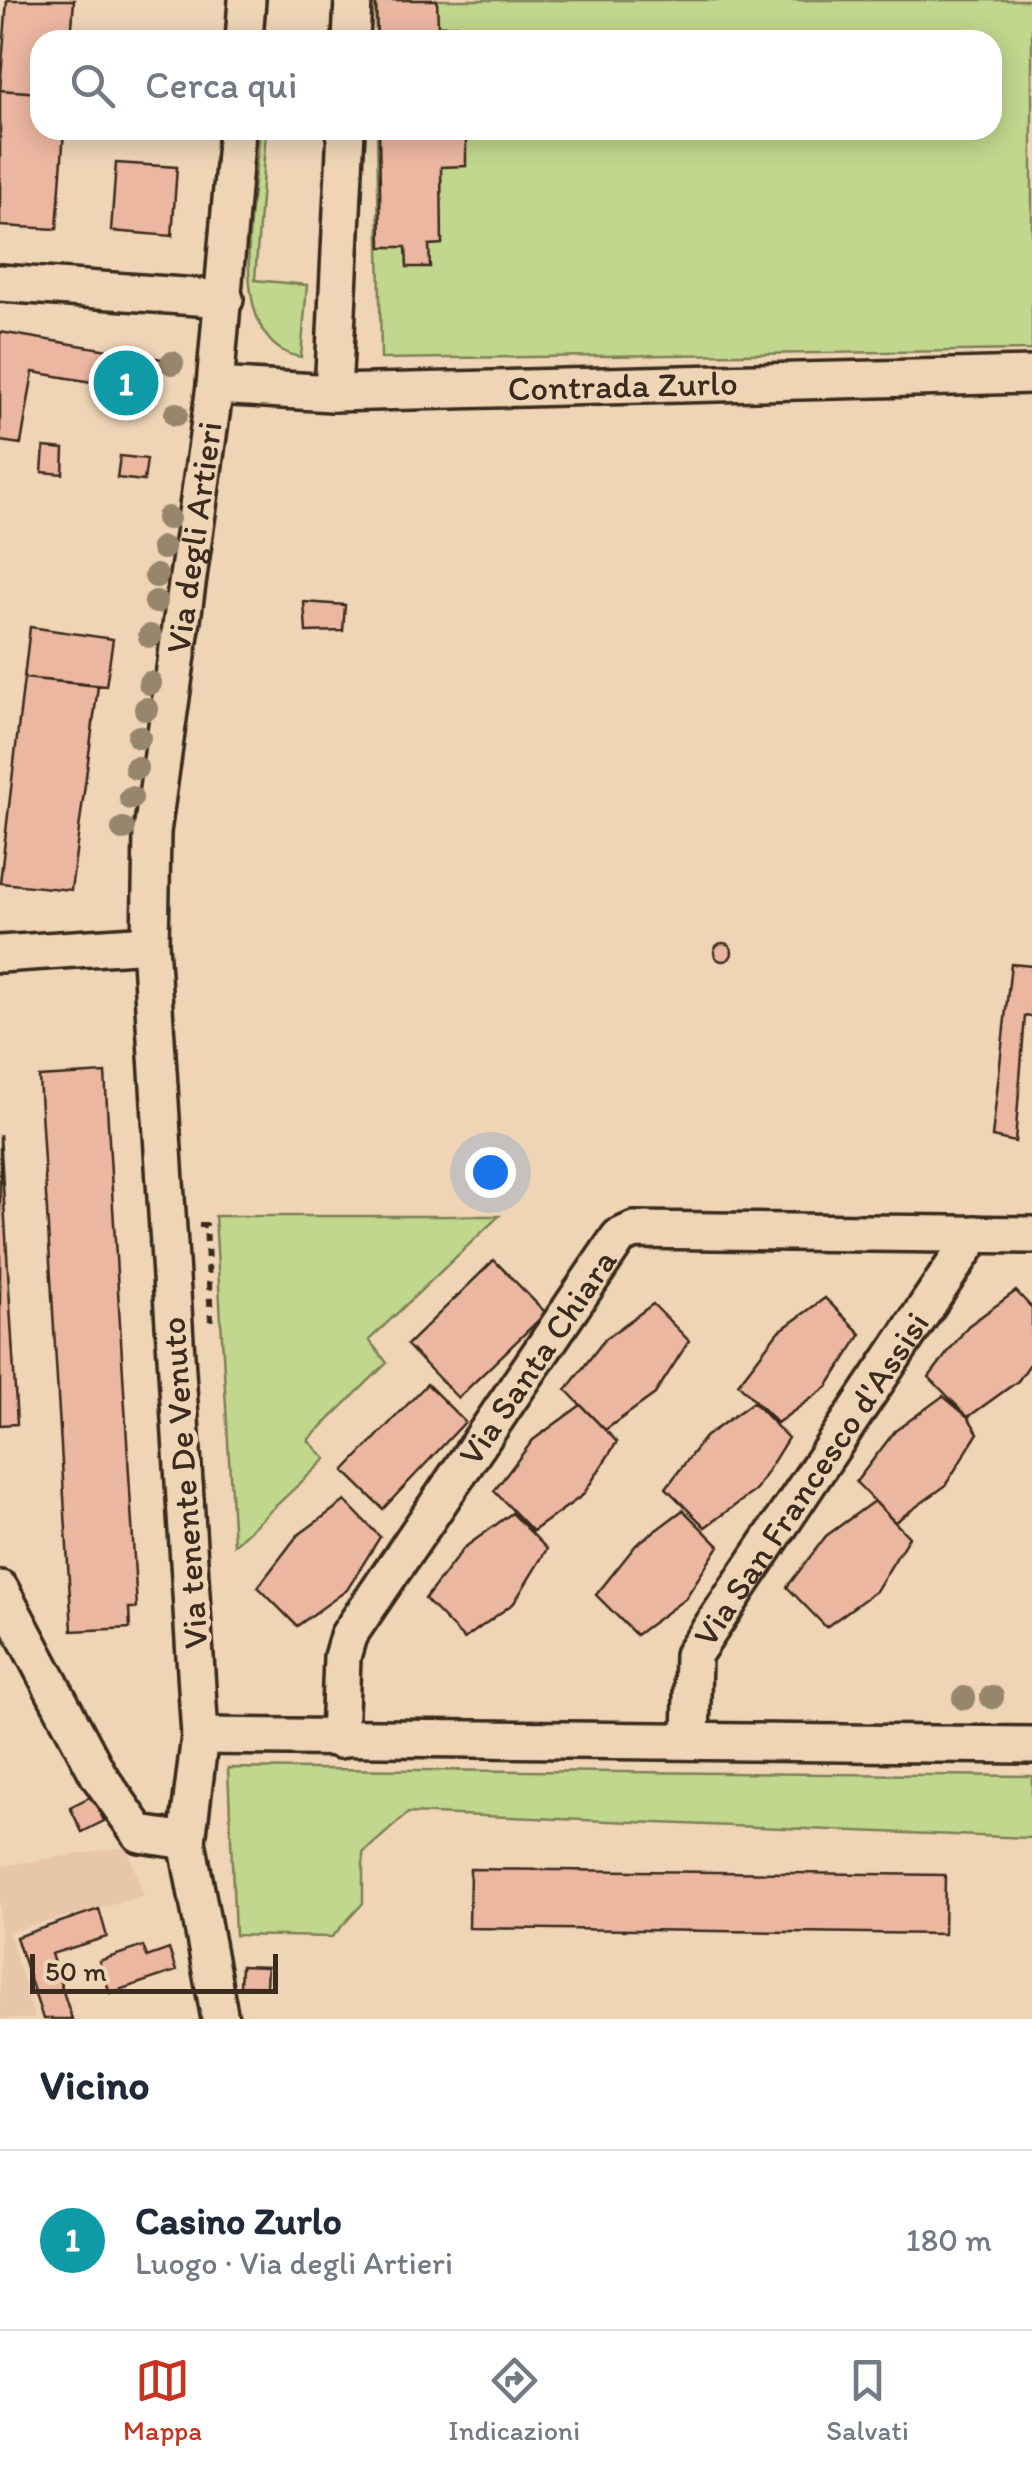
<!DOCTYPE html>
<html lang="it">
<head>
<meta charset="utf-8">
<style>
	:root { --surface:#fff; --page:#f2f2f3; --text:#1f2937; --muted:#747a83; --line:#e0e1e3; --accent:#c8321e }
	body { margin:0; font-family:Itim,sans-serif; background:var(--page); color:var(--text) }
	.scale { position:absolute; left:30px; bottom:25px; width:248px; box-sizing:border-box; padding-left:10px; border:5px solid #3b2a1e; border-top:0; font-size:28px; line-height:35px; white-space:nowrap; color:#3b2a1e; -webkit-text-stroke:8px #efd5b6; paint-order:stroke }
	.you { position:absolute; left:490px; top:1172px; width:35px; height:35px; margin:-25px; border:8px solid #fff; border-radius:50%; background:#1a73e8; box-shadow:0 0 0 15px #1a73e833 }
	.badge { display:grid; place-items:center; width:65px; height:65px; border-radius:50%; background:var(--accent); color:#fff; font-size:32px; font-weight:700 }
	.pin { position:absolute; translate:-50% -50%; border:5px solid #fff; box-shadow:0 2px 10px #0006 }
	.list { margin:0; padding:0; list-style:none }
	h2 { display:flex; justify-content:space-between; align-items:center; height:130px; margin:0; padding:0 40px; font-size:42px }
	h2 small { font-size:32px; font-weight:400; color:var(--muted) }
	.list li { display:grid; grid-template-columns:65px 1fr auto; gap:30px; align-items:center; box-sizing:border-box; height:180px; padding:0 40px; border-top:2px solid var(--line) }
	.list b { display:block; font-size:38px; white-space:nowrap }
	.list p { margin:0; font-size:32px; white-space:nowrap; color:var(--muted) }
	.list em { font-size:32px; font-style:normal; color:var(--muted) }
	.icon { flex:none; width:55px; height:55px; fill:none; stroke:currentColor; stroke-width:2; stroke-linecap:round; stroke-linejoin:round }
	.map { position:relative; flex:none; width:1032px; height:2019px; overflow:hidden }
	.search { position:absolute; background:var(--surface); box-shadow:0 5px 25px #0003; left:30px; right:30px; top:30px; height:110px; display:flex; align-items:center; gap:25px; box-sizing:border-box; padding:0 35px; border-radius:30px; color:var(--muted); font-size:38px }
	.sheet { height:310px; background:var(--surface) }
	nav { display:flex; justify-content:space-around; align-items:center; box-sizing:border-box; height:140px; border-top:2px solid var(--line); background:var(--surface); font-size:28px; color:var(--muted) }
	nav a { display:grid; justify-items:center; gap:5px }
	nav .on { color:var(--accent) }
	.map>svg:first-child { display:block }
</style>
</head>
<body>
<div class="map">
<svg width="1032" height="2019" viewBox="0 0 1032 2019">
	<rect width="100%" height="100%" fill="#efd5b6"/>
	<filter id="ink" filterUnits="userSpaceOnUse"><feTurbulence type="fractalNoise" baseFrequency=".01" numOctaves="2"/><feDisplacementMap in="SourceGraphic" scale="20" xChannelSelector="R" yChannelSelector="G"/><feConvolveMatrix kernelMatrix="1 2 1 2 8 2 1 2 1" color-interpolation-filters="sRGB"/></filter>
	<g filter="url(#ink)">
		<path fill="#e7c6aa" d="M 127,1847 L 144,1896 L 9,1932 L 35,2019 L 0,2019 L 0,1866 Z"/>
		<path fill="#c1d78d" stroke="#7e8056" stroke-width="2.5" d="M 375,0 L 1032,0 L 1032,350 L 381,359 L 377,130 L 992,130 L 992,40 L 376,40 Z
			M 260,130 L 266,130 L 255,280 L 307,285 L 301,357 C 220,345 256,187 260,130 Z
			M 215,1216 L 499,1216 L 369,1340 L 387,1363 L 308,1440 L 326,1459 L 234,1545 Z
			M 228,1768 L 1032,1776 L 1032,1838 L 408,1813 L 363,1853 L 363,1903 L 332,1937 L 235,1935 Z"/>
		<path fill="#ecb7a1" stroke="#3b2a1e" stroke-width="2.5" d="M 7,0 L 74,0 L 71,40 L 40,40 L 40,93 L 0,90 Z
			M 376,0 L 437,0 L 438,26 L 464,25 L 464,40 L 377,40 Z
			M 0,90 L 40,93 L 40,130 L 64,130 L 57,229 L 0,226 Z
			M 379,130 L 466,130 L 466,166 L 441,167 L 442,244 L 429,245 L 430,267 L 407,267 L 406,247 L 381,247 Z
			M 116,163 L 177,167 L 172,236 L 111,231 Z
			M 0,332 L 162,359 L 156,393 L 33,372 L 21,444 L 0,441 Z
			M 44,447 L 64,449 L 63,474 L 42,472 Z
			M 120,456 L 147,459 L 144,481 L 117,478 Z
			M 304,602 L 345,605 L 343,631 L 306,632 Z
			M 30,627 L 113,639 L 106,686 L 24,678 Z
			M 24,678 L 98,686 L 71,890 L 0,883 Z
			M714 952a9 9 0 1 1 18 0a9 9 0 1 1-18 0Z
			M 1011,964 L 1032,966 L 1032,1017 L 1025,1016 L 1015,1142 L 992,1137 Z
			M 105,1073 L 137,1608 L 129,1608 L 130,1628 L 72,1631 L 39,1077 Z
			M 0,1134 L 17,1424 L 0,1425 Z
			M 494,1260 L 546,1313 L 458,1398 L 407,1345 Z
			M 1016,1291 L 1032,1308 L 1032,1361 L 1018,1381 L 968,1417 L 929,1377 L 968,1326 Z
			M 825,1298 L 861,1334 L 827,1387 L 777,1423 L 738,1384 L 777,1333 Z
			M 653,1304 L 689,1341 L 655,1394 L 605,1430 L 566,1390 L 605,1339 Z
			M 427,1384 L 465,1422 L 383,1509 L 344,1471 Z
			M 943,1396 L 968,1417 L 978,1433 L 945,1486 L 895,1522 L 856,1482 L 895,1431 Z
			M 753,1402 L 788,1438 L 755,1491 L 705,1527 L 666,1488 L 705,1437 Z
			M 581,1405 L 617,1442 L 583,1495 L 533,1531 L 494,1491 L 533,1440 Z
			M 345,1501 L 380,1537 L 347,1590 L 297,1626 L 258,1587 L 297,1536 Z
			M 874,1501 L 909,1537 L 876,1591 L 826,1627 L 787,1587 L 826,1536 Z
			M 683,1510 L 719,1546 L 685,1599 L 636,1635 L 596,1595 L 636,1545 Z
			M 512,1513 L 547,1549 L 514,1603 L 464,1639 L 425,1599 L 464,1548 Z
			M 92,1796 L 104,1821 L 82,1832 L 70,1807 Z
			M 470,1869 L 945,1875 L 944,1934 L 469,1928 Z
			M 99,1909 L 107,1937 L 51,1954 L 72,2019 L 43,2019 L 16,1937 Z
			M 143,1946 L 147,1957 L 169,1949 L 176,1971 L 110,1993 L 99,1961 Z
			M 241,1966 L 267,1967 L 266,1987 L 240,1986 Z"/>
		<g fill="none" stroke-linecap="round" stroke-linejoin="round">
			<defs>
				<g id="minor">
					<path d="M 244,40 L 247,0"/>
					<path d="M 351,40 L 353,0"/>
					<path d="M 0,283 L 225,299"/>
					<path id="s1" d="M 215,386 L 333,393 L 1032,375"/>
					<path d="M 333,393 L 346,130"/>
					<path d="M 0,954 L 150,944"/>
					<path d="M 0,1589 L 99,1776 L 140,1834 L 187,1841"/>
					<path d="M 200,1736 L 1032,1745"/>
					<path id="s2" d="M 339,1740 L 342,1657 L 348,1636 L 619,1237 L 634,1230 L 1032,1235"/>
					<path id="s3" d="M 691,1741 L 693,1655 L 975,1234"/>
					<path id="s4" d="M 220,2019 L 187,1841 L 200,1736 L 150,944 L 152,832 L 215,386 L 237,130"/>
				</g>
			</defs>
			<use href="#minor" stroke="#3b2a1e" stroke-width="42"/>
			<path stroke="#3b2a1e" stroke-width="6" stroke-dasharray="8 8" stroke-linecap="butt" d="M 199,1225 L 206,1225 L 211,1321"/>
			<use href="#minor" stroke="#efd5b6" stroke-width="35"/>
		</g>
		<g fill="#97856c">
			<circle cx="172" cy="363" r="12"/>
			<circle cx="176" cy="414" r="12"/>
			<circle cx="168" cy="518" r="12"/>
			<circle cx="163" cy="548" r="12"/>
			<circle cx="156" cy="576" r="12"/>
			<circle cx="156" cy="602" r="12"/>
			<circle cx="150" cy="636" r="12"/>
			<circle cx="150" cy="683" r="12"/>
			<circle cx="146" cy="709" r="12"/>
			<circle cx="139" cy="737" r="12"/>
			<circle cx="136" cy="768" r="12"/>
			<circle cx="131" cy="798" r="12"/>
			<circle cx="123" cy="829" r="12"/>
			<circle cx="992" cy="1697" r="12"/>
			<circle cx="964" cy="1698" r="12"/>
		</g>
	</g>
	<g text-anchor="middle" stroke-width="10" stroke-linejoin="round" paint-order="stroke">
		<g font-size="35" fill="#3b2a1e" stroke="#efd5b6">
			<text dy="12" stroke="none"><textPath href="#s1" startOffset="408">Contrada Zurlo</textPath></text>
			<text dy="12" stroke="none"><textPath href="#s4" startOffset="1490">Via degli Artieri</textPath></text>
			<text dy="12" stroke="none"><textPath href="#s2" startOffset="442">Via Santa Chiara</textPath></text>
			<text dy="12" stroke="none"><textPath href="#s3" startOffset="298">Via San Francesco d'Assisi</textPath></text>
			<text transform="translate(184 1483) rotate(-94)" y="12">Via tenente De Venuto</text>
		</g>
	</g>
</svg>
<div class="scale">50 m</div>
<div class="you"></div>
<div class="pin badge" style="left:126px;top:383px;background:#0f9aa8">1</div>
<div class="search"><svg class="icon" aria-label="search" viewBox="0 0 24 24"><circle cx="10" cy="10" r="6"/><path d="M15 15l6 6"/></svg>Cerca qui</div>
</div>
<section class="sheet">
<h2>Vicino<small></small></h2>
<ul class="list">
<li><span class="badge" style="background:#0f9aa8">1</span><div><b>Casino Zurlo</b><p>Luogo · Via degli Artieri</p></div><em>180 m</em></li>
</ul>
</section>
<nav>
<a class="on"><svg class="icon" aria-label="map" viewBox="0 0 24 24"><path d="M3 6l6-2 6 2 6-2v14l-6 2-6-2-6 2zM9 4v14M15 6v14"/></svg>Mappa</a>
<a><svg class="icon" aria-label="directions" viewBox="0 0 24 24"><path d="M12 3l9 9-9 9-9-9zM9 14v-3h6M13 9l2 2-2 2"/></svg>Indicazioni</a>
<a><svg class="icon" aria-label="saved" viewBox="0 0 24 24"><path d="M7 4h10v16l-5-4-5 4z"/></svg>Salvati</a>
</nav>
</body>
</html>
